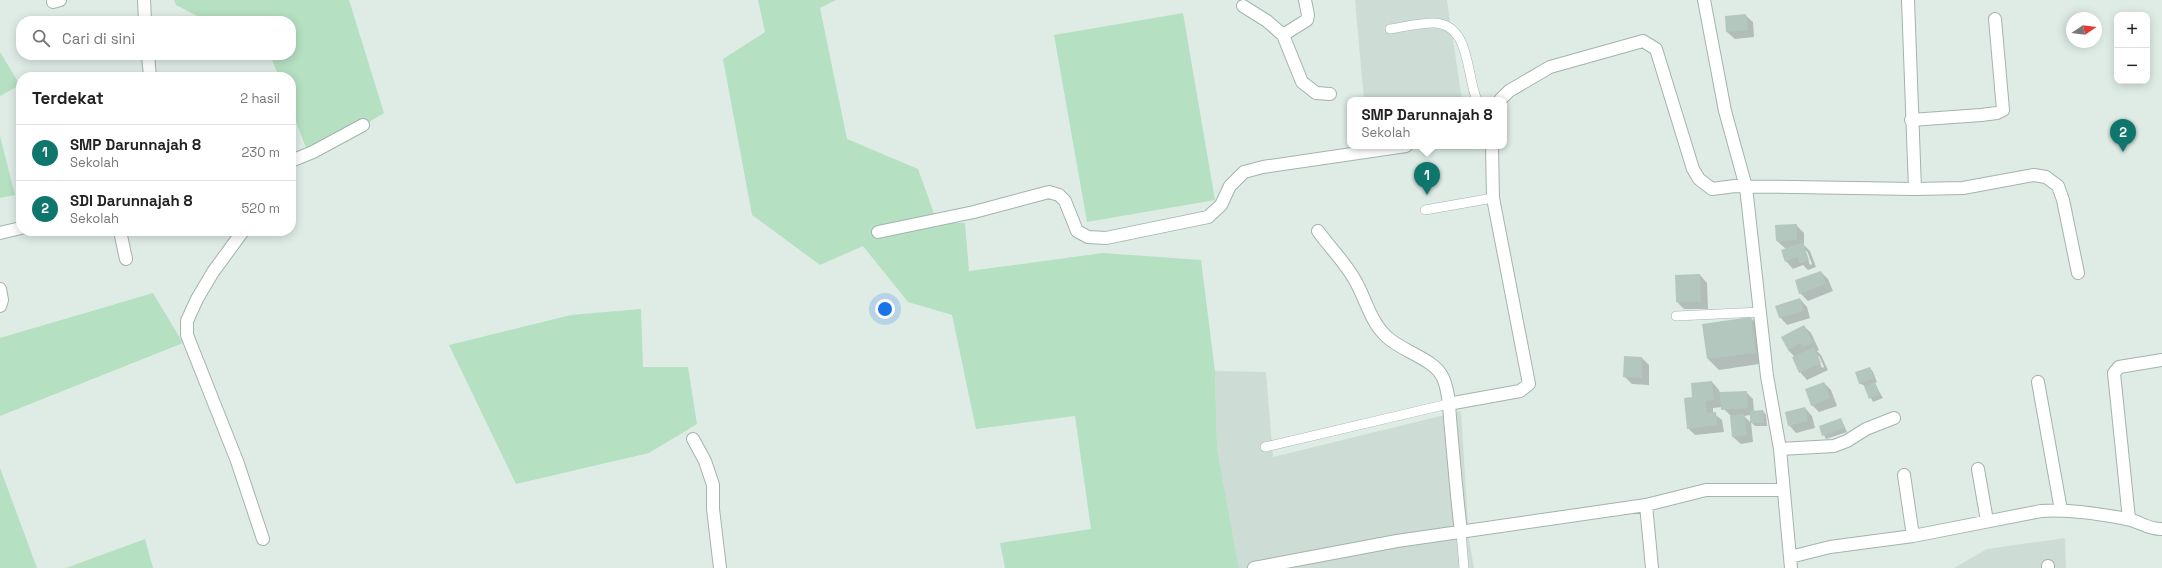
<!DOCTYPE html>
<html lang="id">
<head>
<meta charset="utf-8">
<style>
	:root { --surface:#fff; --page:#f6f6f6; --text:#222; --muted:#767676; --line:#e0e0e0; --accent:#0f766e }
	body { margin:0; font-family:"Space Grotesk",sans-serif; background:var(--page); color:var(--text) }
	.controls { position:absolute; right:12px; top:12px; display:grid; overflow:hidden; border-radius:8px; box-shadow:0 2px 10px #0003 }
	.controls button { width:36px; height:36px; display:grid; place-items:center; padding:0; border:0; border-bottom:1px solid var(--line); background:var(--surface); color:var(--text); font:20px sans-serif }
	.compass { position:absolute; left:2066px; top:12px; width:36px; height:36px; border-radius:50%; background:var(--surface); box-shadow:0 2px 10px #0003; rotate:77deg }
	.you { position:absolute; left:885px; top:309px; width:14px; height:14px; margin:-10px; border:3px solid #fff; border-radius:50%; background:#1a73e8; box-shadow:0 0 0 6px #1a73e833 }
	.badge { display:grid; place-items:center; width:26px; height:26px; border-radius:50%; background:var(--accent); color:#fff; font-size:13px; font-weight:700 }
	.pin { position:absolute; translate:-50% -33px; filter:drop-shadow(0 1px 2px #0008) }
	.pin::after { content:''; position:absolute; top:21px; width:14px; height:12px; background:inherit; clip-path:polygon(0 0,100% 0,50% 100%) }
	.popup { position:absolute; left:1347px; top:97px; width:160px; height:52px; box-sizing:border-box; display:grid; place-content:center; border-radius:8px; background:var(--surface); filter:drop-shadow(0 1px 3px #0005); font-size:13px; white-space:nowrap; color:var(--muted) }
	.popup b { font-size:15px; color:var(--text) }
	.popup::after { content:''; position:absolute; left:50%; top:100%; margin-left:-8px; border:8px solid transparent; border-top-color:var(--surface) }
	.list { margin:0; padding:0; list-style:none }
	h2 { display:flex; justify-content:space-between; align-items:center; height:52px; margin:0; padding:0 16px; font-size:17px }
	h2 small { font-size:13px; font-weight:400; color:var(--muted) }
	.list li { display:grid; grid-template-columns:26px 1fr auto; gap:12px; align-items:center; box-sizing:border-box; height:56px; padding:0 16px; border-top:1px solid var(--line) }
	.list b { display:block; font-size:15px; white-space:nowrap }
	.list p { margin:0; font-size:13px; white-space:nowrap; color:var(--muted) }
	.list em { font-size:13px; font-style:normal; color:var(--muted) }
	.icon { flex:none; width:22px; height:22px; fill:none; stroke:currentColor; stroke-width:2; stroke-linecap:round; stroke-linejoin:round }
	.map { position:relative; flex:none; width:2162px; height:568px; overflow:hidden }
	.search { position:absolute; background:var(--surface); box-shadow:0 2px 10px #0003; left:16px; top:16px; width:280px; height:44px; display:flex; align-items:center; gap:10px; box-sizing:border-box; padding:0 14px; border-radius:16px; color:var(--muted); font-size:15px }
	.panel { position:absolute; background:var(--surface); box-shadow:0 2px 10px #0003; left:16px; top:72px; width:280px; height:164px; border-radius:16px }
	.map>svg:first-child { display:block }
</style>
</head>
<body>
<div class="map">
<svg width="2162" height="568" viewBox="0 0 2162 568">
	<rect width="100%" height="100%" fill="#dfece6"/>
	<path fill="#cddcd5" d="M 1355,0 L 1447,0 L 1462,100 L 1364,100 Z
		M 1215,371 L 1266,372 L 1273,457 L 1461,411 L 1469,539 L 1474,568 L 1239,568 L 1217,448 Z
		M 2065,538 L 2066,568 L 1954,568 L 1987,549 Z"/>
	<path fill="#b5e0c1" d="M 174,0 L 349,0 L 384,113 L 310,158 L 291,109 L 291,77 L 279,77 L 270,55 L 291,55 L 291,21 L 207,21 L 176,5 Z
		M 758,0 L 836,0 L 820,8 L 847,139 L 918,169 L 937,222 L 965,223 L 969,271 L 1103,253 L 1201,260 L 1215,371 L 1217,448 L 1239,568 L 1005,568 L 1000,543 L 1091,529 L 1075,416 L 976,429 L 952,315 L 908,302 L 863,246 L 820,265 L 752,215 L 723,59 L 765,32 Z
		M 1183,13 L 1215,200 L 1087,222 L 1054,35 Z
		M 0,52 L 20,85 L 0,96 Z
		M 0,136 L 15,195 L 0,198 Z
		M 153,293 L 183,343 L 0,416 L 0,338 Z
		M 641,309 L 643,367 L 688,367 L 697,424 L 649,453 L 516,484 L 449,345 L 571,315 Z
		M 0,468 L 37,568 L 0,568 Z
		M 145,539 L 153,568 L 66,568 Z"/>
	<path fill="#0003" fill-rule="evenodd" d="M 1745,15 L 1753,22 L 1754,37 L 1735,39 L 1727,32 Z
		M 1796,225 L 1804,233 L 1804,245 L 1810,251 L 1816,267 L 1808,270 L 1803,265 L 1793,269 L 1786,261 L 1786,249 L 1777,241 ZM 1805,251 L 1807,251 L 1812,264 L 1810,265 Z
		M 1821,272 L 1828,279 L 1833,291 L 1808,301 L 1800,293 Z
		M 1700,275 L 1707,283 L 1708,309 L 1684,309 L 1677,302 Z
		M 1800,299 L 1807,307 L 1810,318 L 1787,325 L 1780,317 Z
		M 1751,318 L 1762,329 L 1766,363 L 1719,370 L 1708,359 Z
		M 1804,326 L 1811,333 L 1819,350 L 1817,351 L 1821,355 L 1828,370 L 1807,380 L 1800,372 L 1795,357 L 1788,350 ZM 1817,356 L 1819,356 L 1824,367 L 1822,368 Z
		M 1625,357 L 1642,358 L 1649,365 L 1649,385 L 1632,384 L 1625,377 Z
		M 1870,368 L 1873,372 L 1877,382 L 1874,383 L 1883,398 L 1873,402 L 1865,386 L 1859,383 Z
		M 1712,382 L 1719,390 L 1720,393 L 1746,392 L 1753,399 L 1754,412 L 1763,411 L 1766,415 L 1767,426 L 1755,426 L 1751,422 L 1753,442 L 1741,444 L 1733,437 L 1731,416 L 1722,407 L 1713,408 L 1713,413 L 1722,420 L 1724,432 L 1695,435 L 1688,428 L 1693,398 ZM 1751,415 L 1751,423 L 1744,416 Z
		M 1824,383 L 1831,390 L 1837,406 L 1819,412 L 1812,405 Z
		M 1805,408 L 1812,416 L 1815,428 L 1796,433 L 1789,425 Z
		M 1841,419 L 1847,432 L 1826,439 L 1820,427 Z"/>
	<path fill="#b4c7bf" d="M 1746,14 L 1748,30 L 1726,32 L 1725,16 Z
		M 1797,224 L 1797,240 L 1776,241 L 1775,225 Z
		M 1803,242 L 1809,260 L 1800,263 L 1798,257 L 1785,262 L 1781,250 Z
		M 1821,271 L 1826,284 L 1799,294 L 1795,280 Z
		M 1700,274 L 1701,302 L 1676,302 L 1675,275 Z
		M 1800,298 L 1804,311 L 1779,318 L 1775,306 Z
		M 1751,317 L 1756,353 L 1707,359 L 1702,324 Z
		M 1804,325 L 1813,342 L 1803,347 L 1801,343 L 1788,350 L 1781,337 Z
		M 1814,347 L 1821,363 L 1799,373 L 1792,357 Z
		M 1624,356 L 1642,357 L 1642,378 L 1623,377 Z
		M 1870,367 L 1874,378 L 1859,384 L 1855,372 Z
		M 1712,381 L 1714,400 L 1706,401 L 1707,413 L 1716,412 L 1717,425 L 1687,429 L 1684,398 L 1692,397 L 1691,383 Z
		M 1824,382 L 1830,398 L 1811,406 L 1805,389 Z
		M 1875,382 L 1880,394 L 1869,399 L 1864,386 Z
		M 1747,391 L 1748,408 L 1721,410 L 1720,392 Z
		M 1805,407 L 1808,421 L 1788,426 L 1785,412 Z
		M 1763,410 L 1764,423 L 1750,423 L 1750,411 Z
		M 1744,414 L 1747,435 L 1732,437 L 1730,416 Z
		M 1841,418 L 1845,428 L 1822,436 L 1819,426 Z"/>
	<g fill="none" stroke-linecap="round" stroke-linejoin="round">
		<defs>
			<path id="service" d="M 1390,29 C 1404,27 1419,23 1433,23 C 1471,23 1466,76 1477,100
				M 1425,210 L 1493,198
				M 1676,316 L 1761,312
				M 1265,447 L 1448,404
				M 1461,532 L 1464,568"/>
			<path id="minor" d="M 144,0 L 145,21
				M 1704,0 L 1725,111 L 1746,187 L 1767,376 L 1780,449 L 1791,568
				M 53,2 L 60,0
				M 1243,6 L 1267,21 L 1283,35 L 1307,20 L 1308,15 L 1305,0
				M 1283,35 L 1302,82 L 1316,93 L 1330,94
				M 148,55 L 150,77
				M 1500,100 L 1509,91 L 1550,67 L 1643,41 L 1656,49 L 1693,169 L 1699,179 L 1712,189 L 1735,186 L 1915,189 L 1908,0
				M 1911,120 L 1981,115 L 1997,113 L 2003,110 L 1995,19
				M 291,161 L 313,152 L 363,125
				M 1915,189 L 1963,188 L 2034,175 L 2046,177 L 2058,186 L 2063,200 L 2078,273
				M 120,231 L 126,259
				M 243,231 L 213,272 L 197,299 L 187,321 L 187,335 L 237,461 L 263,539
				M 1318,231 C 1330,248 1346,263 1356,282 C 1366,300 1371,323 1387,337 C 1403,352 1435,359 1443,378 C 1450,393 1449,413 1451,429 C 1454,464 1457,498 1461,532
				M 878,232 L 974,212 L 1049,192 L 1059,195 L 1065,201 L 1077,231 L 1088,237 L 1106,238 L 1208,217 L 1221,205 L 1230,186 L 1244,172 L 1263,167 L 1406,146
				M 0,233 L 21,228
				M 0,289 L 2,300 L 0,306
				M 2038,382 L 2061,510
				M 1448,404 L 1520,391 L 1529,384 L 1493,198 L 1492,146
				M 693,439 L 705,461 L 713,485 L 713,509 L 720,568
				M 1780,449 L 1834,446 L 1847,441 L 1866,429 L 1894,418
				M 1978,469 L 1987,521
				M 1904,475 L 1913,536
				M 1646,505 L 1652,568
				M 2129,519 L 2114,373 L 2119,367 L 2162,360
				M 1790,557 L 1830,547 L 1913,536 L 2041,511 C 2070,509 2099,514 2127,519 C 2139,521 2149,530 2162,529
				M 2048,566 L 2048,568
				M 1254,568 L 1397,541 L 1646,505 L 1706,490 L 1783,490"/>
		</defs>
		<use href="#service" stroke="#a1b4ad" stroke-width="10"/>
		<use href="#minor" stroke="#a1b4ad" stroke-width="14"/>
		<use href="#service" stroke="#fff" stroke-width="9"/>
		<use href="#minor" stroke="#fff" stroke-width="12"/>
	</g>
</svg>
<div class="controls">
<button>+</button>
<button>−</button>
</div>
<svg class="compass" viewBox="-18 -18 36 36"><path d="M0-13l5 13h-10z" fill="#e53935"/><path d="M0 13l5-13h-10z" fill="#767676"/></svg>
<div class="you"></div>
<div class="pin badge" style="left:1427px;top:195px">1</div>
<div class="popup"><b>SMP Darunnajah 8</b>Sekolah</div>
<div class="pin badge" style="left:2123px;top:152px">2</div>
<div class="search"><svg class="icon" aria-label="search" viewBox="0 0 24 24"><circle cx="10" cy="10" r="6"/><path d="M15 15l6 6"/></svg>Cari di sini</div>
<section class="panel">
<h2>Terdekat<small>2 hasil</small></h2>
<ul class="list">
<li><span class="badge">1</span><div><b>SMP Darunnajah 8</b><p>Sekolah</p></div><em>230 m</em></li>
<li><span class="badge">2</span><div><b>SDI Darunnajah 8</b><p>Sekolah</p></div><em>520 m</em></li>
</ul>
</section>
</div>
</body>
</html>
